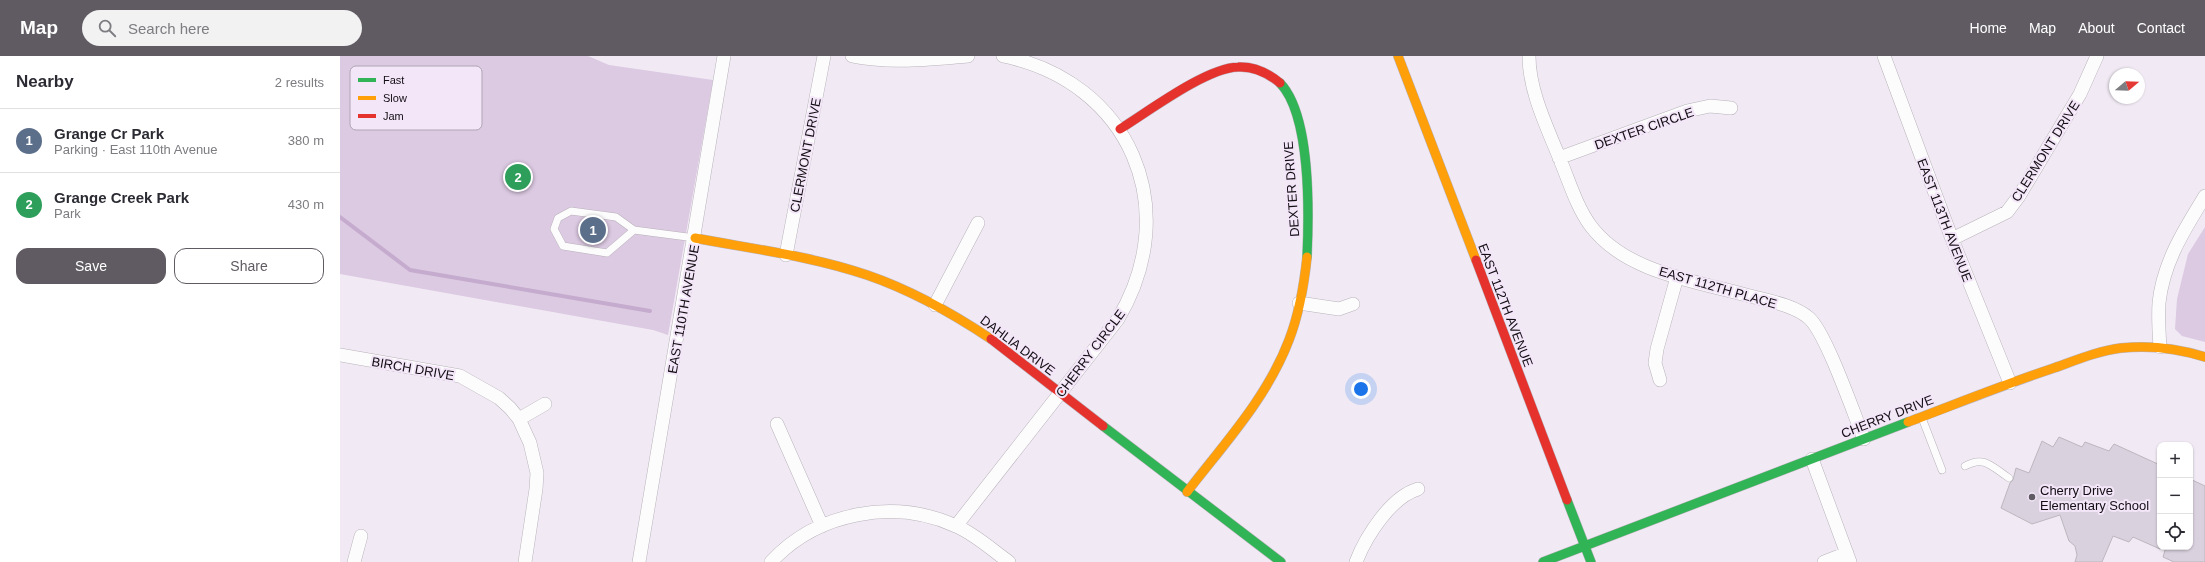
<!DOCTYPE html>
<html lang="en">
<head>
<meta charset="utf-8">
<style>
	:root { --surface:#fff; --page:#f2f2f3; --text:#2b2b33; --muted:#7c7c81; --line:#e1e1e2; --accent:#605b62 }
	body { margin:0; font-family:Arial,sans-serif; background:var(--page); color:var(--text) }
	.controls { position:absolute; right:12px; bottom:12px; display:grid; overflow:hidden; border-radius:8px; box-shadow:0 1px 3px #0004 }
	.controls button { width:36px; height:36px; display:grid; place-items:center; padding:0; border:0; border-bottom:1px solid var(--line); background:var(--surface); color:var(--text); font:20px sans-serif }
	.compass { position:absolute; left:1769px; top:12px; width:36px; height:36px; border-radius:50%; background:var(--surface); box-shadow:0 1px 3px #0004; rotate:71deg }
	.you { position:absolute; left:1021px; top:333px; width:14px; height:14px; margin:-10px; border:3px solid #fff; border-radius:50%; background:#1a73e8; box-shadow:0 0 0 6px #1a73e833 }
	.badge { display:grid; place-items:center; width:26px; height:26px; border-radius:50%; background:var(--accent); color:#fff; font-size:13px; font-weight:700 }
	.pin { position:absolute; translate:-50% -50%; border:2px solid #fff; box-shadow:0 1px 4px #0006 }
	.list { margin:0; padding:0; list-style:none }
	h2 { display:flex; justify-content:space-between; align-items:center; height:52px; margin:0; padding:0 16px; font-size:17px }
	h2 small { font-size:13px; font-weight:400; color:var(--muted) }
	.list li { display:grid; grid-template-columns:26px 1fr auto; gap:12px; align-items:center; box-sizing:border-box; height:64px; padding:0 16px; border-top:1px solid var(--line) }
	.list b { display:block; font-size:15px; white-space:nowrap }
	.list p { margin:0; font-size:13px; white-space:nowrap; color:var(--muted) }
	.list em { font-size:13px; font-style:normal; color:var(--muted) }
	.actions { display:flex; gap:8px; padding:12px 16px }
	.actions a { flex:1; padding:9px 0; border:1px solid var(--accent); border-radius:12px; text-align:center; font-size:14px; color:var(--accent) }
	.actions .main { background:var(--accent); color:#fff }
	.icon { flex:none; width:22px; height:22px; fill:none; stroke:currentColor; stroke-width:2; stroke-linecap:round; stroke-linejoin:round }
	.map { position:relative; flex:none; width:1865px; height:506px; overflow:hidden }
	header { display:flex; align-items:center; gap:24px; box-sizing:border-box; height:56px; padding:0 20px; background:var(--accent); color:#fff }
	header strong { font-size:19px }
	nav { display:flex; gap:22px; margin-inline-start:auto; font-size:14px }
	.search { width:280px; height:36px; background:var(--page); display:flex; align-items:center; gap:10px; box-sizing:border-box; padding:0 14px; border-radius:22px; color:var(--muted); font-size:15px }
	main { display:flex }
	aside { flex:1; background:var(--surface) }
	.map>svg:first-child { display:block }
</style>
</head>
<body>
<header>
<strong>Map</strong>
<div class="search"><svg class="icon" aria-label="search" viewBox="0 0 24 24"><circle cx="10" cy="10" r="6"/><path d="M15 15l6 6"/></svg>Search here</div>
<nav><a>Home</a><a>Map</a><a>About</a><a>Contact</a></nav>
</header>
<main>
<aside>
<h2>Nearby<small>2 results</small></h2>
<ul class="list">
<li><span class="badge" style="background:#5c6f8a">1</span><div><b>Grange Cr Park</b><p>Parking · East 110th Avenue</p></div><em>380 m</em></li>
<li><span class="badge" style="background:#2e9e5b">2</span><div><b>Grange Creek Park</b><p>Park</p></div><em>430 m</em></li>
</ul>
<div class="actions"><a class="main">Save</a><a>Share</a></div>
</aside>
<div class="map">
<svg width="1865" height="506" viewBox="0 0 1865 506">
	<rect width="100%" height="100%" fill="#f1eaf4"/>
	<path fill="#dcc9e2" d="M 0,0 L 248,0 L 269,9 L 373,24 L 328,279 L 313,274 L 0,218 Z
		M 1865,171 L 1865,286 L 1842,280 L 1835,273 L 1837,243 L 1848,198 Z"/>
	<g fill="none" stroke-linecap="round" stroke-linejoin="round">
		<path stroke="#c5abce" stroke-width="4" d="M 0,161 L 70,214 L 310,255"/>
	</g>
	<path fill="#dad1de" stroke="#bcb7bf" d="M 1719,381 L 1742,391 L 1745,386 L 1769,395 L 1774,388 L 1820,409 L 1820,493 L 1793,481 L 1789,486 L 1773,480 L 1762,506 L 1735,506 L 1737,499 L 1735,490 L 1729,485 L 1720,459 L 1692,468 L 1661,452 L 1670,427 L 1673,424 L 1676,412 L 1689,417 L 1702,385 L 1713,391 Z
		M 1850,423 L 1865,430 L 1865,506 L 1834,506 L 1823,501 L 1826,491 L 1850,491 Z"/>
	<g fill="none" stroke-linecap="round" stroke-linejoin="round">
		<defs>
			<path id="lane" d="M 294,174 L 267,197 L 223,190 L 214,173 L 218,162 L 231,155 L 276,161 L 294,174 L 355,182
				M 1582,362 L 1602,414
				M 1625,410 C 1645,399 1652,411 1669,422"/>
			<path id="street" d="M 512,0 C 550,8 590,3 628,0
				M 1189,0 C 1189,36 1208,73 1221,106 C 1230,128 1237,151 1250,169 C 1285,217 1357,225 1410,240 C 1429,245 1454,249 1469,262 C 1486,277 1514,358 1524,383
				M 1544,0 L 1612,183 L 1670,327
				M 1219,102 L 1347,55 L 1370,50 L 1391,52
				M 1612,183 L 1667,156 L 1679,140 L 1740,38 L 1757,0
				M 446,199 L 484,0
				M 959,247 L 999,253 L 1013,248
				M 595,249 L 638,167
				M 1820,291 C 1819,277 1818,262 1819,247 C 1823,207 1844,174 1865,140
				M 0,299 L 120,320 L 159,342 L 170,352 L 179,363 L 190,387 L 197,417 L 196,433 L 185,506
				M 1320,324 L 1315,307 L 1317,293 L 1337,221
				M 179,363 L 205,348
				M 437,368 L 482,470
				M 1472,403 L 1510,506
				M 616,470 L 778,263 C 844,152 790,26 663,0
				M 14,506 L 21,480
				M 299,506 L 384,0
				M 431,506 C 477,456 554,442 616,470 C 635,478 652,494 669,506
				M 1016,506 C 1026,480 1051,441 1078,433
				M 1484,506 L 1507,497"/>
			<path id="fast" d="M 940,27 C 971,59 969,157 967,201
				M 763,370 L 941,506
				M 1227,444 L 1251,506
				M 1203,506 L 1568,366"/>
			<path id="slow" d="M 1058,0 L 1136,204
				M 355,182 C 413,193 471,200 527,219 C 571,234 612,257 651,283
				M 1568,366 C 1616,348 1663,329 1711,313 C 1734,305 1757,295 1781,292 C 1810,289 1837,292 1865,301
				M 847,436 C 884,388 927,342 949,284 C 959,258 964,230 967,201"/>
			<path id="jam" d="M 780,73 C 809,55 866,12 898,11 C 914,10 928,17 940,27
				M 1136,204 L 1227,444
				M 651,283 L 763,370"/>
		</defs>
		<use href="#lane" stroke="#b8b2ba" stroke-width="8"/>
		<use href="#street" stroke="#b8b2ba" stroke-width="14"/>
		<use href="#fast" stroke="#b8b2ba" stroke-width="10"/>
		<use href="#slow" stroke="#b8b2ba" stroke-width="10"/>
		<use href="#jam" stroke="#b8b2ba" stroke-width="10"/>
		<use href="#lane" stroke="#fdfcfd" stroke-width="7"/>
		<use href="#street" stroke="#fdfcfd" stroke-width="13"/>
		<use href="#fast" stroke="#30b455" stroke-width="9"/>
		<use href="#slow" stroke="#ff9f0a" stroke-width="9"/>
		<use href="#jam" stroke="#e5322d" stroke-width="9"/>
	</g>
	<circle fill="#605b62" stroke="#f3e6f8" stroke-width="1.5" cx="1692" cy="441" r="4"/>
	<g text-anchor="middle" stroke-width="4" stroke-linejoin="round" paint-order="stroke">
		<g font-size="13" fill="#120e13" stroke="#f3e6f8">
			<text transform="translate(1304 72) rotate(-19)" y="5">DEXTER CIRCLE</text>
			<text transform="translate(1705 95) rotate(-58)" y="5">CLERMONT DRIVE</text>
			<text transform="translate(465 99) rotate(-79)" y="5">CLERMONT DRIVE</text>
			<text transform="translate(951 133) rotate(-94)" y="5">DEXTER DRIVE</text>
			<text transform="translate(1605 164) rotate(69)" y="5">EAST 113TH AVENUE</text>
			<text transform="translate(1378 231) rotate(16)" y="5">EAST 112TH PLACE</text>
			<text transform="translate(1166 249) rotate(69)" y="5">EAST 112TH AVENUE</text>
			<text transform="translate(343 253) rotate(-80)" y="5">EAST 110TH AVENUE</text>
			<text transform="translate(678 289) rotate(37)" y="5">DAHLIA DRIVE</text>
			<text transform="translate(750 297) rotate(-53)" y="5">CHERRY CIRCLE</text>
			<text transform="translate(73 312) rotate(10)" y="5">BIRCH DRIVE</text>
			<text transform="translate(1547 360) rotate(-21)" y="5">CHERRY DRIVE</text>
		</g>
		<g font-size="13" fill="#120e13" stroke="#f3e6f8" text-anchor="start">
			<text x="1700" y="439">Cherry Drive<tspan x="1700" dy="15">Elementary School</tspan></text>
		</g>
	</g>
	<rect x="10" y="10" width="132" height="64" rx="6" fill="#f3e6f8" stroke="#b0a5b3" stroke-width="1"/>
	<rect x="18" y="22" width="18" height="4" fill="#30b455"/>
	<rect x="18" y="40" width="18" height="4" fill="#ff9f0a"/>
	<rect x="18" y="58" width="18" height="4" fill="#e5322d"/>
	<g font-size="11" fill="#120e13">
		<text x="43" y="28">Fast</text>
		<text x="43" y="46">Slow</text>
		<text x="43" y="64">Jam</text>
	</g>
</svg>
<div class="controls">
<button>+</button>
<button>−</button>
<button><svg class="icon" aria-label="locate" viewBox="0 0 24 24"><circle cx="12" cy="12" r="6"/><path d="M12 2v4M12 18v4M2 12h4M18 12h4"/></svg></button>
</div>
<svg class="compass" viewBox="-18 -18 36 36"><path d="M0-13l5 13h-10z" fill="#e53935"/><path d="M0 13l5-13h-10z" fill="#7c7c81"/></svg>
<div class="you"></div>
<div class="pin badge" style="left:253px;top:174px;background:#5c6f8a">1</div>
<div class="pin badge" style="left:178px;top:121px;background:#2e9e5b">2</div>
</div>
</main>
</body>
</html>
